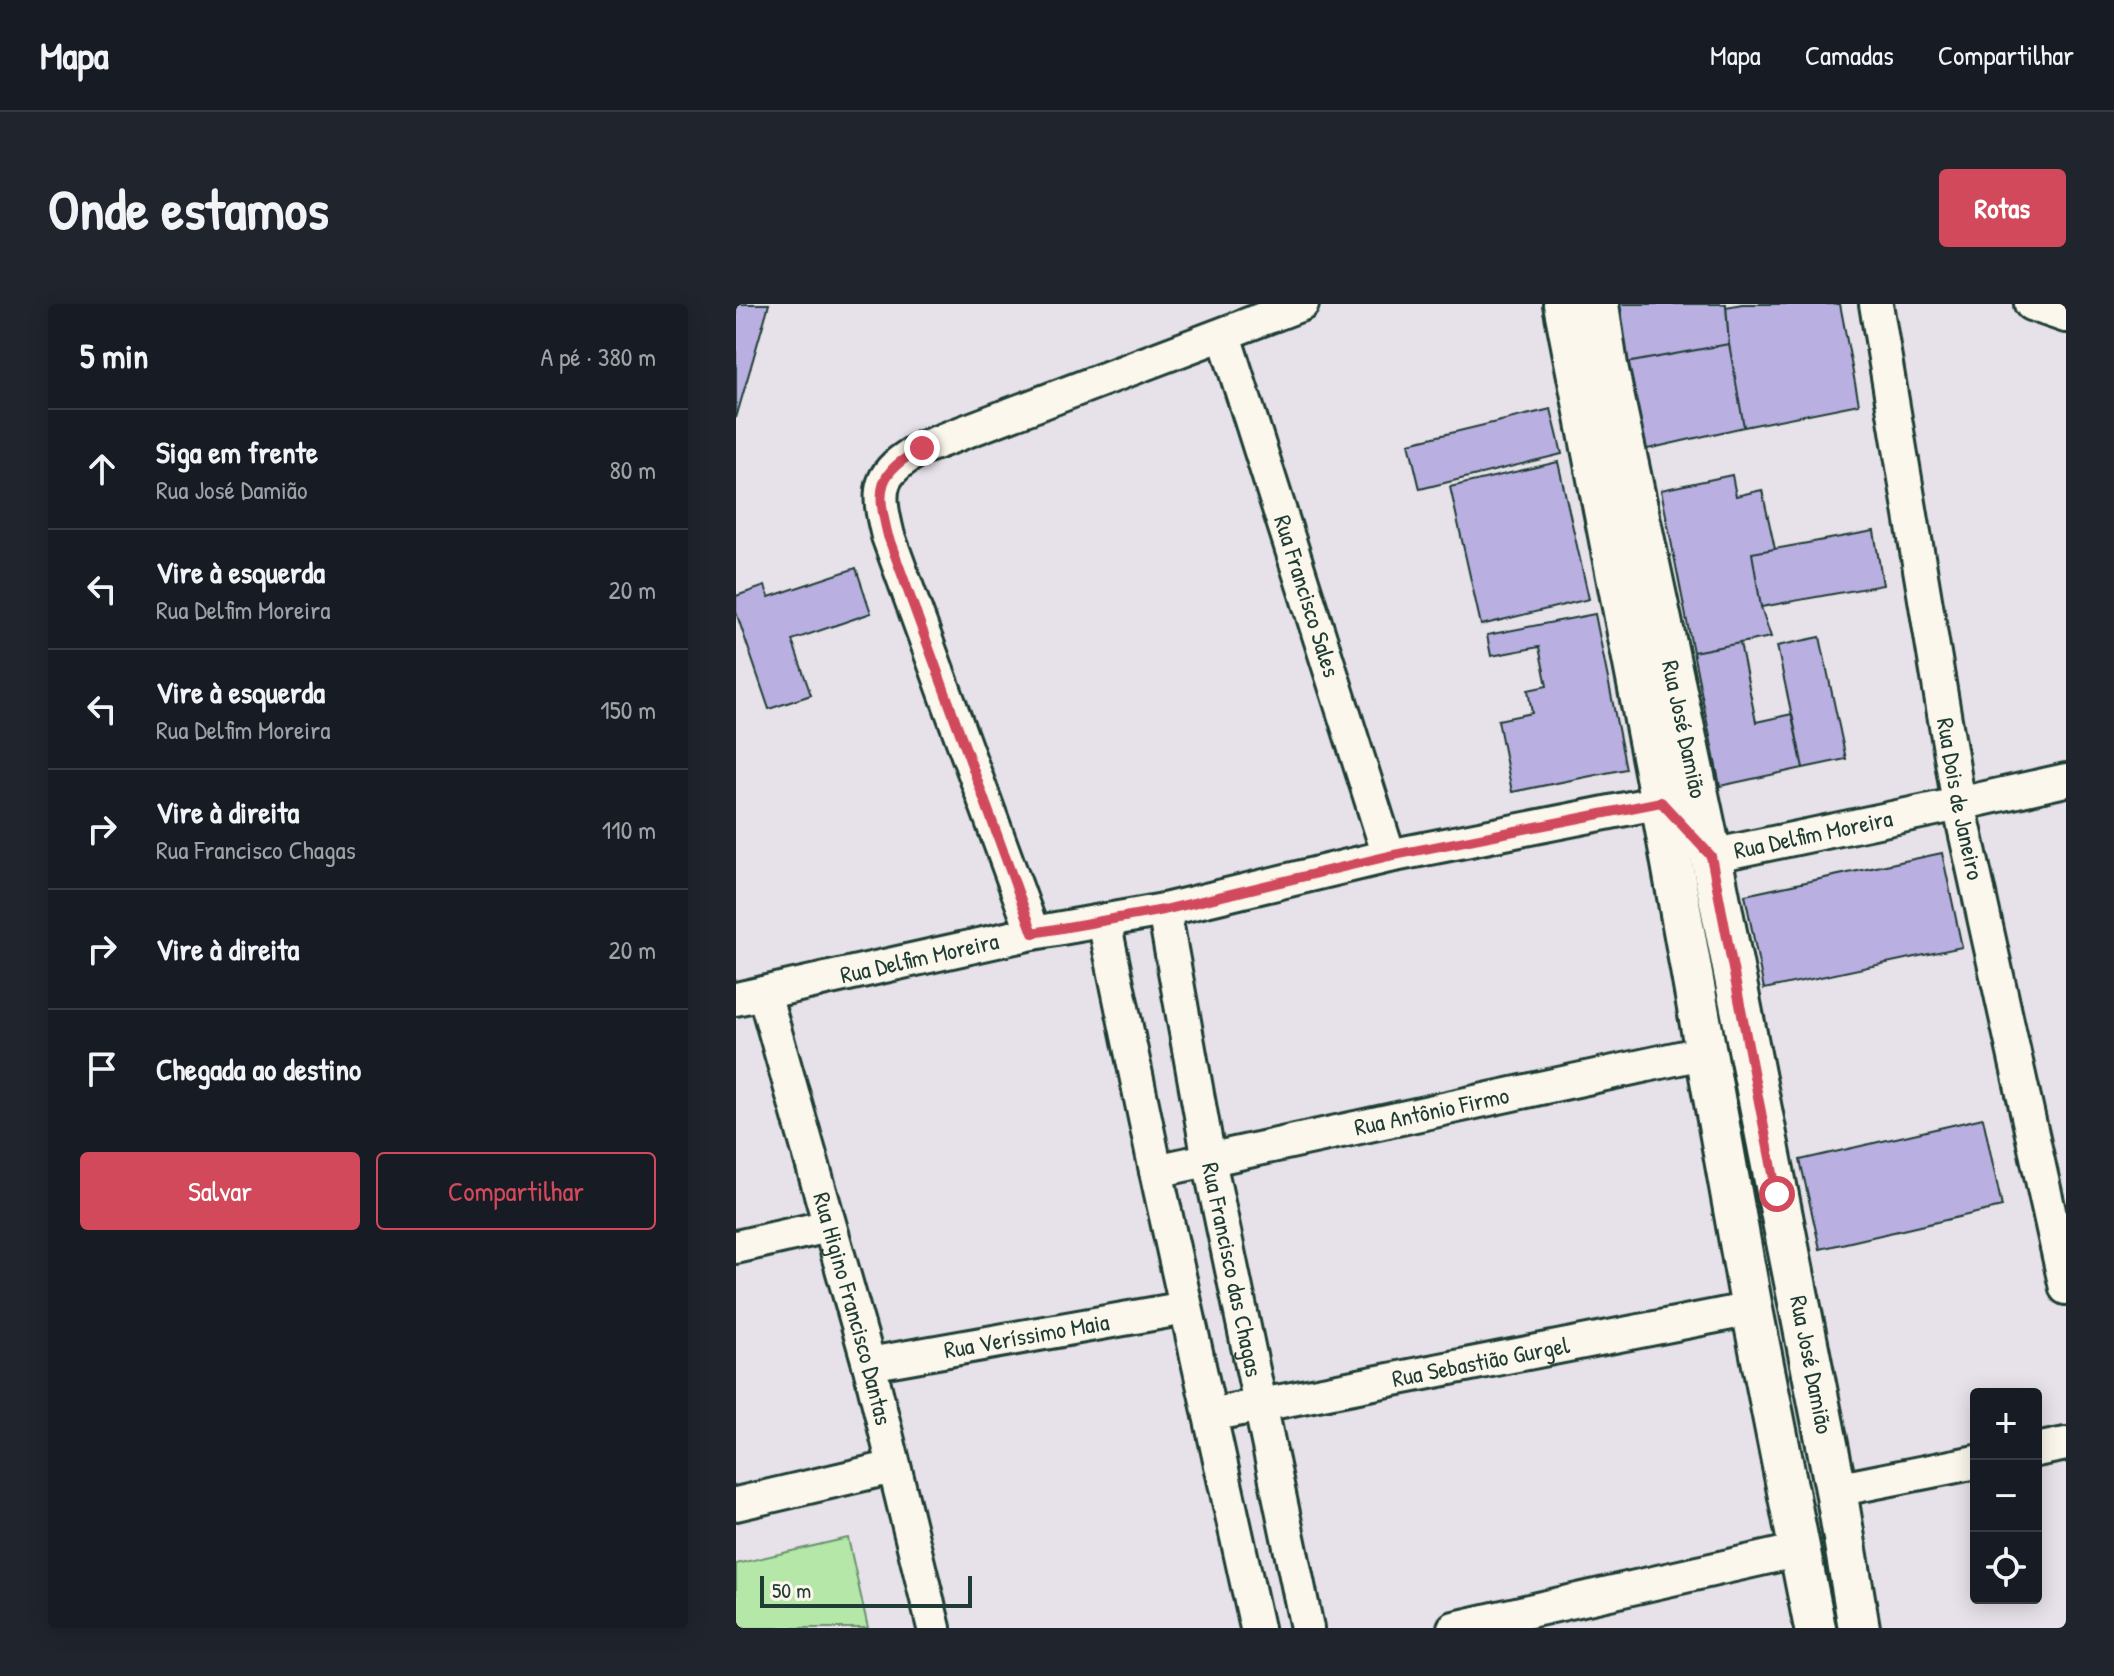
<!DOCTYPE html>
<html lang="pt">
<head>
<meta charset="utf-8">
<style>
	:root { --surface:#171b24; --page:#20242c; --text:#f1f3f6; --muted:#9ea1a6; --line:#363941; --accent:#d1495b }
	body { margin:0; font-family:"Patrick Hand",sans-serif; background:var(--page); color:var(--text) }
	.controls { position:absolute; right:24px; bottom:24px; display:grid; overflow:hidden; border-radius:8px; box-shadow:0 4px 20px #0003 }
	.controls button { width:72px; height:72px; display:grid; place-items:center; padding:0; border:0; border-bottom:2px solid var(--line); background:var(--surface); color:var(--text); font:40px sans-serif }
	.scale { position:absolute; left:24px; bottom:20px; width:212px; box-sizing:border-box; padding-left:8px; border:4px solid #1f3d34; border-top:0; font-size:22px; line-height:28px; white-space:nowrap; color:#1f3d34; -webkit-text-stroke:6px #fbf7ec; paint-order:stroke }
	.stop { position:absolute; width:24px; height:24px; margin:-18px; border:6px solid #d1495b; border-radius:50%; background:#fff }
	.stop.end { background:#d1495b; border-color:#fff; box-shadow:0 2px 8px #0008 }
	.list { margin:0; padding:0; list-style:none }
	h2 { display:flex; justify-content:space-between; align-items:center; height:104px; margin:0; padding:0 32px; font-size:34px }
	h2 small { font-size:26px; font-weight:400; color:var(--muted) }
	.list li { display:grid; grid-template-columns:52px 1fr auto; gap:24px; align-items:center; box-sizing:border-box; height:120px; padding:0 32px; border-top:2px solid var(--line) }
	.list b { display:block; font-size:30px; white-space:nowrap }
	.list p { margin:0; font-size:26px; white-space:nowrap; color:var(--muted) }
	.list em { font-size:26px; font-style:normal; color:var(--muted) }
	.actions { display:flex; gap:16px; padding:24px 32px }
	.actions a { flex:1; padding:18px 0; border:2px solid var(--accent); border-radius:8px; text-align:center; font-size:28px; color:var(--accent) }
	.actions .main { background:var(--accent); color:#fff }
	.icon { flex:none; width:44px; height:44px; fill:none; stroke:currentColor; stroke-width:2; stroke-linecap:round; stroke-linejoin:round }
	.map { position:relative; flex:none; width:1330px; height:1324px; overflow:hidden; border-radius:8px }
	header { display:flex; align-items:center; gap:48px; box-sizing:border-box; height:112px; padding:0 40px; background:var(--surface); border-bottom:2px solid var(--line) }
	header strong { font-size:38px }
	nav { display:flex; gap:44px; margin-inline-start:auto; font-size:28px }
	.intro { display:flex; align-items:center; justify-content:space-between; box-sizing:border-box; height:192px; padding:0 48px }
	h1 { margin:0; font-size:56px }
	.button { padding:20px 36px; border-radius:8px; background:var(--accent); color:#fff; font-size:28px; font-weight:700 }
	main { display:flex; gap:48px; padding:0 48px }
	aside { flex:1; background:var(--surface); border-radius:8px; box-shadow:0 4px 20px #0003 }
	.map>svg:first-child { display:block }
</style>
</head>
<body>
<header>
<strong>Mapa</strong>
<nav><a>Mapa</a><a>Camadas</a><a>Compartilhar</a></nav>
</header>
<div class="intro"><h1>Onde estamos</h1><a class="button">Rotas</a></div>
<main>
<aside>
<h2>5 min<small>A pé · 380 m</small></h2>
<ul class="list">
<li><svg class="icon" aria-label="ahead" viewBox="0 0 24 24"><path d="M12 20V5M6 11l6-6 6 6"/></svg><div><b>Siga em frente</b><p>Rua José Damião</p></div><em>80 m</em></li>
<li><svg class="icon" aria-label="left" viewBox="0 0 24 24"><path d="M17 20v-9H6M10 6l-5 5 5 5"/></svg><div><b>Vire à esquerda</b><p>Rua Delfim Moreira</p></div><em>20 m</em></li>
<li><svg class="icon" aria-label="left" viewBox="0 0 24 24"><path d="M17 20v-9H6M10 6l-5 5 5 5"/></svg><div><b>Vire à esquerda</b><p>Rua Delfim Moreira</p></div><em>150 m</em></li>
<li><svg class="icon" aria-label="right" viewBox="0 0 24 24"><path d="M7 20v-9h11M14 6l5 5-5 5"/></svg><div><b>Vire à direita</b><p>Rua Francisco Chagas</p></div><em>110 m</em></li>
<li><svg class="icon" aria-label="right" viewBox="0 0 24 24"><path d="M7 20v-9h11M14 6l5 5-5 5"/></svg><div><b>Vire à direita</b></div><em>20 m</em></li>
<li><svg class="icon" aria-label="arrive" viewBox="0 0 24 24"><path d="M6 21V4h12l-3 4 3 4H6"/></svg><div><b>Chegada ao destino</b></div></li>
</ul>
<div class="actions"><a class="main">Salvar</a><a>Compartilhar</a></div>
</aside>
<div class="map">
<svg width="1330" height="1324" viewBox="0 0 1330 1324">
	<rect width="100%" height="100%" fill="#e7e1e9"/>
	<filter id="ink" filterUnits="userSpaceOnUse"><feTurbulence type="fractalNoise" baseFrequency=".0125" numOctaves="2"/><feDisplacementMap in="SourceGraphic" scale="16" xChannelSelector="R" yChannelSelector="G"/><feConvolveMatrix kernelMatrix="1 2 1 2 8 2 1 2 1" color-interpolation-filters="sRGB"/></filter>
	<g filter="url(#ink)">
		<path fill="#b4e7a8" stroke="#6a926e" stroke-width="2" d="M 112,1234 L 132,1324 L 0,1324 L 0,1260 Z"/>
		<path fill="#b9afe1" stroke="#1f3d34" stroke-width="2" d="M 0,0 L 33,0 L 0,114 Z
			M 878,0 L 990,0 L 993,40 L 890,59 Z
			M 1006,0 L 1104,0 L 1123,100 L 1008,123 L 993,40 L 990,3 Z
			M 993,40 L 1008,123 L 907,146 L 890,59 Z
			M 815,105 L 826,150 L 684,185 L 673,139 Z
			M 822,158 L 853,295 L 745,321 L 714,183 Z
			M 996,171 L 1000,192 L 1026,186 L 1039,245 L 1016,249 L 1025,303 L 1035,333 L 957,348 L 925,186 Z
			M 1138,227 L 1147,281 L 1025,303 L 1016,249 Z
			M 120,264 L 135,309 L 56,336 L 75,391 L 33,405 L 0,308 L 0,292 L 29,282 L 33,293 Z
			M 859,310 L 890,465 L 776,488 L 762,416 L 796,409 L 792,386 L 811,382 L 803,343 L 755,352 L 751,331 Z
			M 1084,333 L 1110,455 L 1067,464 L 1041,342 Z
			M 1004,339 L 1020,418 L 1056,410 L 1067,464 L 984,482 L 957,348 Z
			M 1206,549 L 1226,643 L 1028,685 L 1009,591 Z
			M 1247,814 L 1266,903 L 1084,945 L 1064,856 Z"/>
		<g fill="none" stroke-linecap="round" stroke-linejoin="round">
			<defs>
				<g id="minor">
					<path id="s1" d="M 1140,0 L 1223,500 L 1330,984"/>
					<path d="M 1295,0 L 1330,12"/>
					<path id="s2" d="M 488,31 L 653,552"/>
					<path id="s3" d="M 428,606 L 473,856 L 571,1324"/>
					<path d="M 368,617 L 420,867 L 521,1324"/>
					<path d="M 297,629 L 152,232 C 140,184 141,169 186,144 L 566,0"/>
					<path id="s4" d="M 28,689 L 133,1060 L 198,1324"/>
					<path id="s5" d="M 0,695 L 297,629 L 428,606 L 653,552 L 925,498 L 975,552 L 1223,500 L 1330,476"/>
					<path id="s6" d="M 420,867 L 971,748"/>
					<path d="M 0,943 L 93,922"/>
					<path id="s7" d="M 133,1060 L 450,1004"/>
					<path id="s8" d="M 474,1111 L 1016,1005"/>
					<path d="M 1300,1146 L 1330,1140"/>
					<path d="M 1100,1186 L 1240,1158"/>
					<path d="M 0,1200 L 158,1163"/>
					<path d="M 718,1324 L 1064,1246"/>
				</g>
				<g id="tertiary">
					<path d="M 828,0 L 925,498 L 1016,1005 L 1079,1324"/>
					<path id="s9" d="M 862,0 L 871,62 L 975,552 L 1100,1186 L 1123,1324"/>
				</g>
			</defs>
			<use href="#minor" stroke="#1f3d34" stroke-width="38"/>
			<use href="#tertiary" stroke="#1f3d34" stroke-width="46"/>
			<use href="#minor" stroke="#fbf7ec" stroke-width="32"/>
			<use href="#tertiary" stroke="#fbf7ec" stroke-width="40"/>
		</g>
	</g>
	<g fill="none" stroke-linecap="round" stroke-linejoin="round" filter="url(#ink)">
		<path stroke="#d1495b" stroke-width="10" d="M 186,144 C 141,169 140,184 152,232 L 297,629 L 428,606 L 653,552 L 925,498 L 975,552 L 1041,890"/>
	</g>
	<g text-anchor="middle" stroke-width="6" stroke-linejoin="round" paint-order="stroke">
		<g font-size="24" fill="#1f3d34" stroke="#fbf7ec">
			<text dy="8" stroke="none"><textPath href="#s2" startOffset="274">Rua Francisco Sales</textPath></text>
			<text dy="8" stroke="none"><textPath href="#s9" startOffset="434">Rua José Damião</textPath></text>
			<text dy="8" stroke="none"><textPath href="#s1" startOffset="502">Rua Dois de Janeiro</textPath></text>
			<text dy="8" stroke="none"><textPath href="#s5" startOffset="1124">Rua Delfim Moreira</textPath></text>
			<text dy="8" stroke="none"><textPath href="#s5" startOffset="188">Rua Delfim Moreira</textPath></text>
			<text dy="8" stroke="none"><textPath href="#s6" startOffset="282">Rua Antônio Firmo</textPath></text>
			<text dy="8" stroke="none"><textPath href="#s3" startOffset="366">Rua Francisco das Chagas</textPath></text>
			<text dy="8" stroke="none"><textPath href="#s4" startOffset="328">Rua Higino Francisco Dantas</textPath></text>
			<text dy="8" stroke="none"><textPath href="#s7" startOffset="160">Rua Veríssimo Maia</textPath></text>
			<text dy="8" stroke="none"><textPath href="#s8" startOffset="276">Rua Sebastião Gurgel</textPath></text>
			<text dy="8" stroke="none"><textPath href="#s9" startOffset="1082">Rua José Damião</textPath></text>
		</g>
	</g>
</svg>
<div class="controls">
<button>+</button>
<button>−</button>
<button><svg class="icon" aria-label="locate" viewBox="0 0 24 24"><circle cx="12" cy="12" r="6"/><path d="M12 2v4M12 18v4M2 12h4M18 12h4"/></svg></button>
</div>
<div class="scale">50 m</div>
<div class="stop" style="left:1041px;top:890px"></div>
<div class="stop end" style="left:186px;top:144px"></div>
</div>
</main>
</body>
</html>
